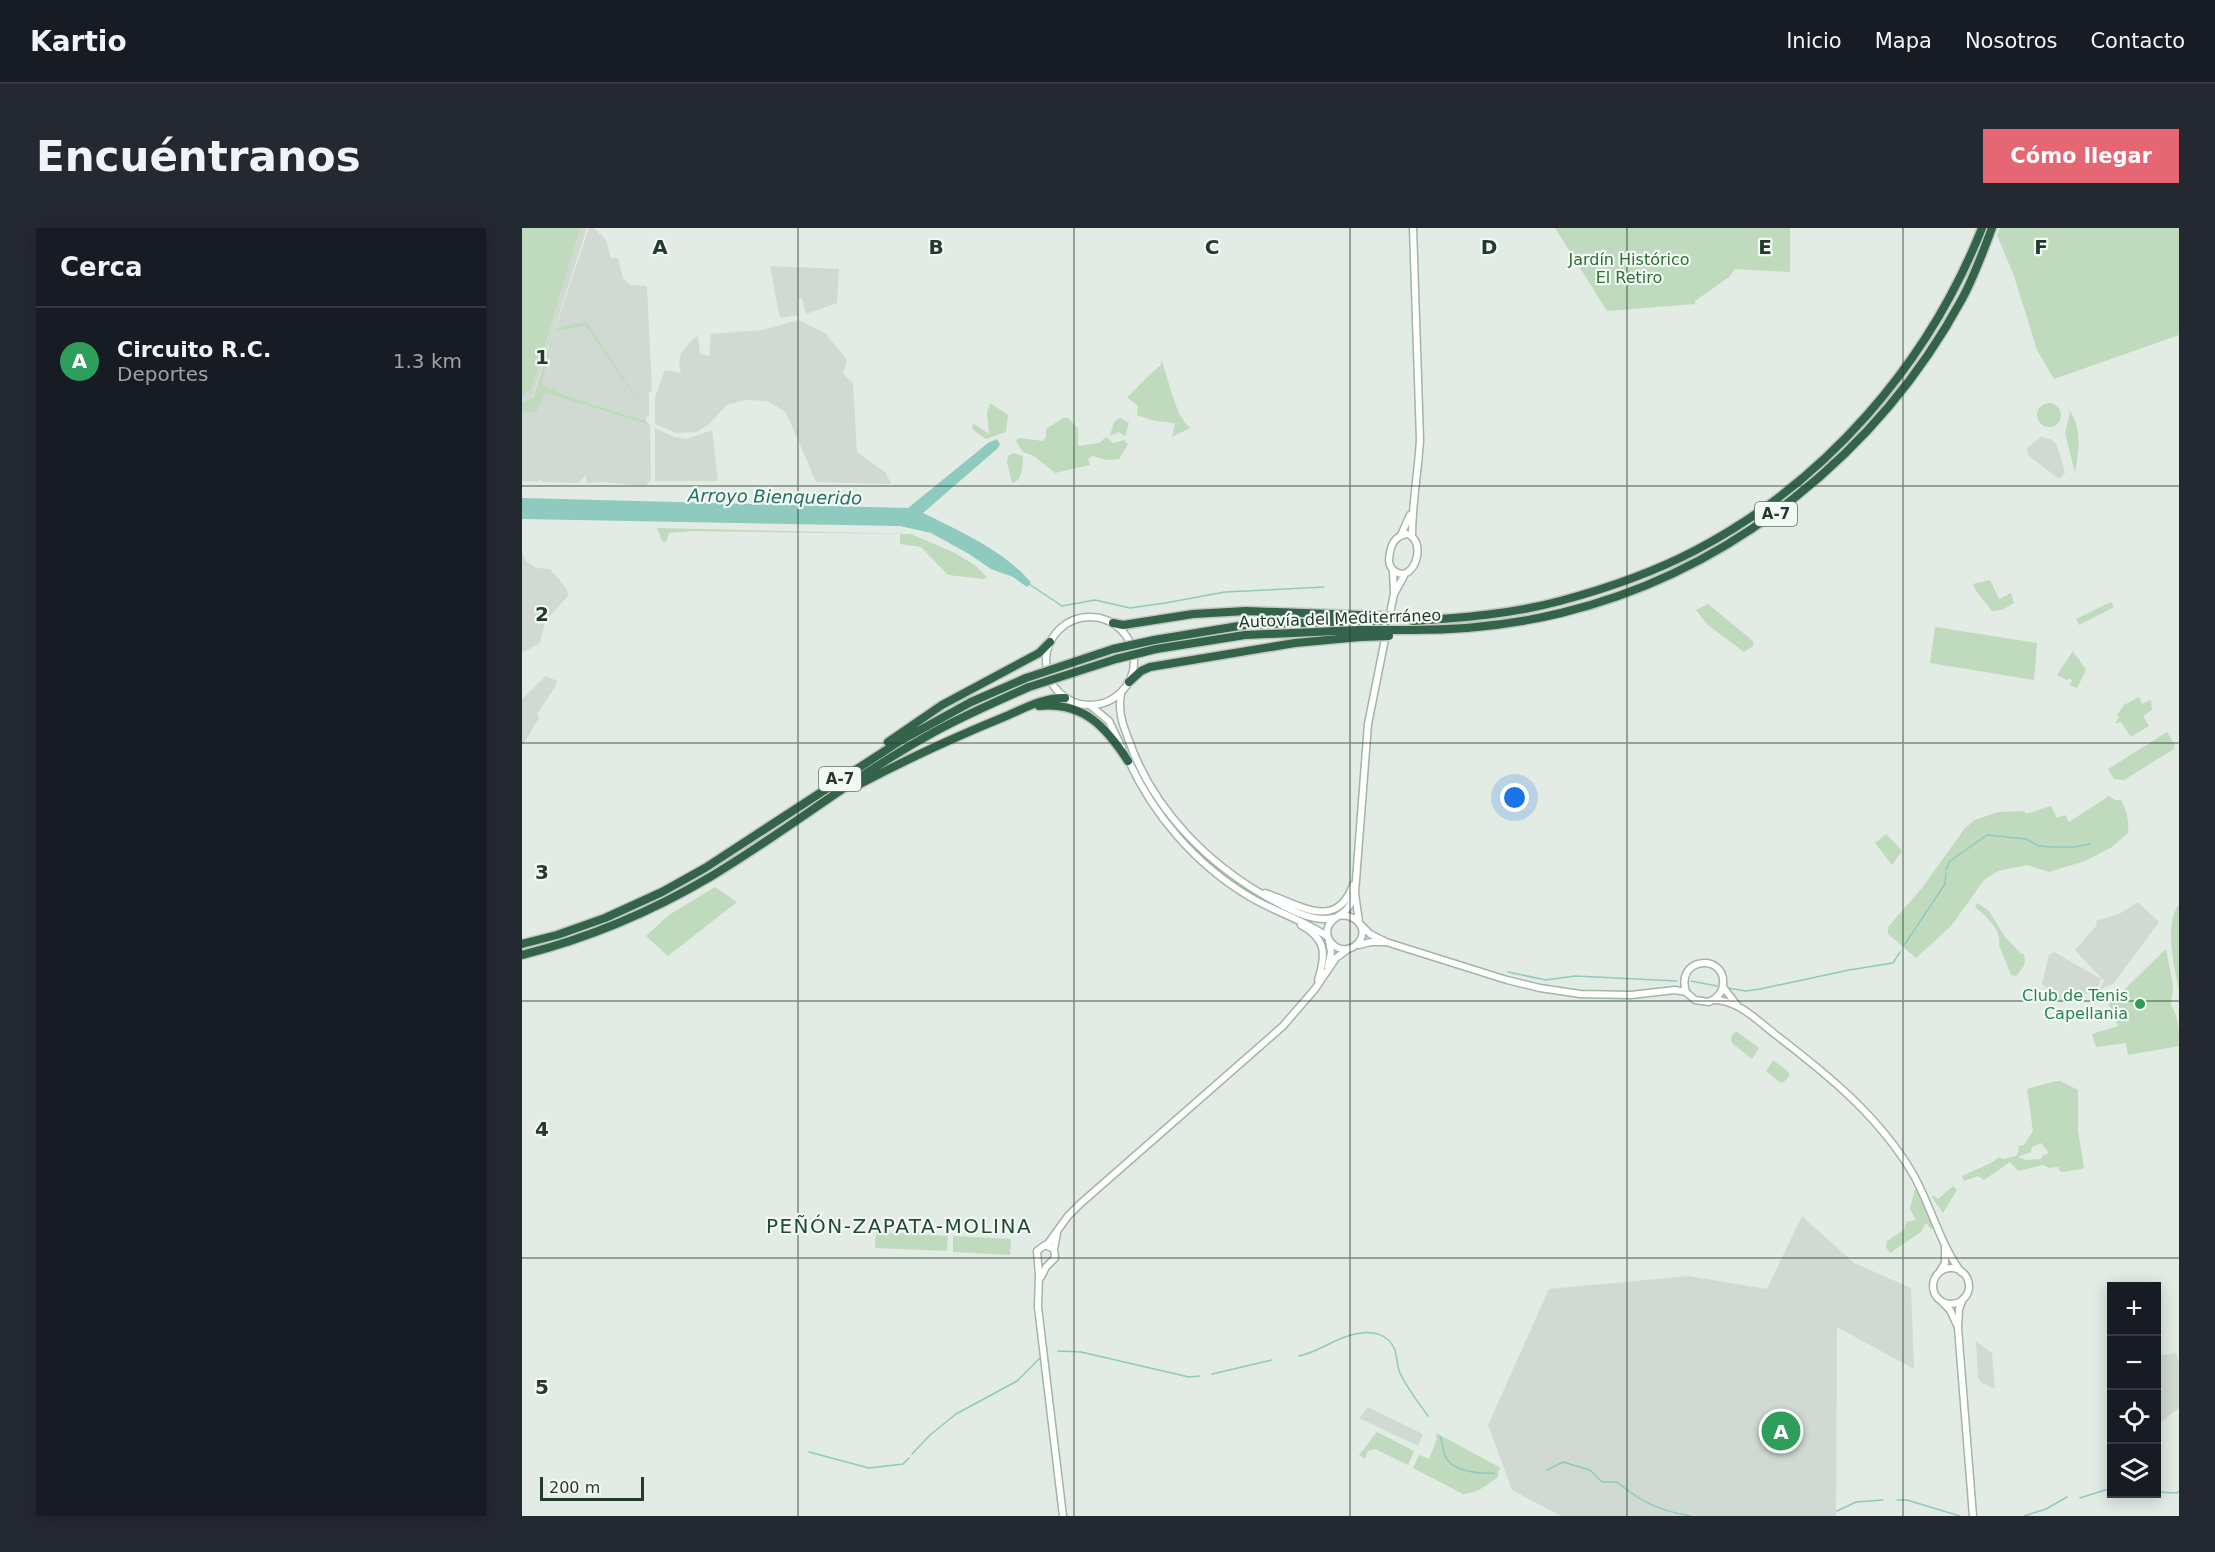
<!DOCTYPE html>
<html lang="es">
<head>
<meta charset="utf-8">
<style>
	:root { --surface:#171b24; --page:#242831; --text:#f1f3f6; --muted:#9ea1a6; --line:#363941; --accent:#e46773 }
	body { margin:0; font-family:"DejaVu Sans",sans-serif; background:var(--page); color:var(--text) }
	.controls { position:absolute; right:18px; bottom:18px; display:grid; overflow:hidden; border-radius:0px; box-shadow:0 3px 15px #0003 }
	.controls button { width:54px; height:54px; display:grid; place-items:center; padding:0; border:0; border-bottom:2px solid var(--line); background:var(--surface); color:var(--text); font:30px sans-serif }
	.scale { position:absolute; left:18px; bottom:15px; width:104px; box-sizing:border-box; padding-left:6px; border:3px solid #243a2c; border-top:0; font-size:16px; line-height:21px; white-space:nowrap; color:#243a2c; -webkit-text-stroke:4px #f2f8f3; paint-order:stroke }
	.you { position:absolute; left:993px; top:570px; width:21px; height:21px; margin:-15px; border:4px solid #fff; border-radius:50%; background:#1a73e8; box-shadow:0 0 0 9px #1a73e833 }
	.badge { display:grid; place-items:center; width:39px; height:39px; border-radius:50%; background:var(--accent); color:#fff; font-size:20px; font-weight:700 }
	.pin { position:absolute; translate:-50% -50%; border:3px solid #fff; box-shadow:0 2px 6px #0006 }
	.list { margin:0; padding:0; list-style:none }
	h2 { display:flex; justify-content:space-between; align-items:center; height:78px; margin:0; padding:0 24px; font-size:26px }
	h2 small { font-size:20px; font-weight:400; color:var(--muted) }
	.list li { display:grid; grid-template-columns:39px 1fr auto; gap:18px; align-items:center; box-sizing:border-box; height:108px; padding:0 24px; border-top:2px solid var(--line) }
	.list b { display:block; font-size:22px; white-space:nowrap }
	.list p { margin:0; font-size:20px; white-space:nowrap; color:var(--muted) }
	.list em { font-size:20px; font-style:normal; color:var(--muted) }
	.icon { flex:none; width:33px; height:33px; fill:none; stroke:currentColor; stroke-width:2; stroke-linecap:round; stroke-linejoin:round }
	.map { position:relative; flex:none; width:1657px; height:1288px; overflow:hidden; border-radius:0px }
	header { display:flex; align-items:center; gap:36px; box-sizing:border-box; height:84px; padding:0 30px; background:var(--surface); border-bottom:2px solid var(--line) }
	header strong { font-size:28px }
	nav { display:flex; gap:33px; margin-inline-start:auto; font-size:21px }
	.intro { display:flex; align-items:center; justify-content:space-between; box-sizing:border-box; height:144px; padding:0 36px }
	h1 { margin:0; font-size:42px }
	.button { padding:15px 27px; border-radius:0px; background:var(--accent); color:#fff; font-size:21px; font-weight:700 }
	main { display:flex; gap:36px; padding:0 36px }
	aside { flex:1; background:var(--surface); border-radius:0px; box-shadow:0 3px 15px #0003 }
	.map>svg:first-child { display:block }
</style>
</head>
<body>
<header>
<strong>Kartio</strong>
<nav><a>Inicio</a><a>Mapa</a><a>Nosotros</a><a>Contacto</a></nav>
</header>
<div class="intro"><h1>Encuéntranos</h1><a class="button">Cómo llegar</a></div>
<main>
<aside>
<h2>Cerca<small></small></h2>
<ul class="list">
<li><span class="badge" style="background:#2e9e5b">A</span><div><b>Circuito R.C.</b><p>Deportes</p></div><em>1.3 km</em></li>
</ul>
</aside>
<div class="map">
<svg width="1657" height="1288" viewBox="0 0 1657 1288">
	<rect width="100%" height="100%" fill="#e2ebe4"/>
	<path fill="#d0dad2" d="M 0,0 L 65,0 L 7,180 L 0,178 Z
		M 67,0 L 72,0 L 84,12 L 89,30 L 96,30 L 101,50 L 108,57 L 125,58 L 130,163 L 127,164 L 127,188 L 125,187 L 124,193 L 45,168 L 20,156 L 33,103 L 63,98 L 108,161 L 64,94 L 33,101 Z
		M 248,38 L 317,41 L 315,75 L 284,86 L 280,70 L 276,71 L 277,87 L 259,90 L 257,86 Z
		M 277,92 L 303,105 L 325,132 L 321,146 L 331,155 L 335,224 L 364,245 L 369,256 L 294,254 L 266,189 L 262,183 L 245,173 L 224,172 L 205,177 L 187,196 L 175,204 L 154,205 L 133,196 L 133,169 L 143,142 L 159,145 L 157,135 L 159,125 L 172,110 L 176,108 L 178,126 L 187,128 L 189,106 L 240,102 Z
		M 23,165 L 128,197 L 129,249 L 126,256 L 122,258 L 82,254 L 64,255 L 64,248 L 63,248 L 57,255 L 21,254 L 19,251 L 16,254 L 0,253 L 0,183 L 6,185 Z
		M 133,200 L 153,209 L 165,211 L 190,202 L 196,253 L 133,253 Z
		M 1519,209 L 1529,211 L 1535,217 L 1543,245 L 1537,251 L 1506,227 L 1505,220 Z
		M 0,325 L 4,333 L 14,340 L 28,341 L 45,361 L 46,368 L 26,390 L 22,398 L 18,415 L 0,425 Z
		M 24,448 L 35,453 L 33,459 L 15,486 L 17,490 L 0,518 L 0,471 Z
		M 1616,674 L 1637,694 L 1592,755 L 1577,762 L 1582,753 L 1553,722 L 1575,697 L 1574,693 L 1597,686 Z
		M 1532,724 L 1579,751 L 1575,762 L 1540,774 L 1520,756 L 1527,727 Z
		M 1280,988 L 1332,1035 L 1389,1060 L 1392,1141 L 1315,1099 L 1314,1288 L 1039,1288 L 990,1262 L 966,1197 L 1027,1061 L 1167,1048 L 1245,1061 Z
		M 1454,1113 L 1470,1125 L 1473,1161 L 1460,1155 L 1456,1150 Z
		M 1654,1125 L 1657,1135 L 1657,1180 L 1635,1197 L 1635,1128 Z
		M 846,1179 L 901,1206 L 896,1218 L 837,1190 Z"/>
	<path fill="#bfdabd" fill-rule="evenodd" d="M 0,0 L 58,0 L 9,162 L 0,168 Z
		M 1033,0 L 1268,0 L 1268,44 L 1213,41 L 1207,49 L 1173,73 L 1173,76 L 1085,83 Z
		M 1478,0 L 1657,0 L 1657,107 L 1532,151 L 1515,122 L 1492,48 L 1475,7 Z
		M 64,93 L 125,186 L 63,98 L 33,103 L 20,156 L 45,168 L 124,193 L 128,197 L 23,165 L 15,183 L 6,185 L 0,183 L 0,175 L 11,170 L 33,101 Z
		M 639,131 C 647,151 652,186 668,200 L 650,209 L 653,195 L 633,193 L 615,187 L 616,178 L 605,169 C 617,159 626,147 639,137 Z
		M1515 187a12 12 0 1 1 24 0a12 12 0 1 1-24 0Z
		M 468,175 L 486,187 L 484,204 L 464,211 L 450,201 L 451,195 L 467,206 L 465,185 Z
		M 1545,179 C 1561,200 1557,219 1553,245 L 1543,205 L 1548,185 Z
		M 541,190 L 546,190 L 556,201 L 556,218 L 577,215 L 584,209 L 591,215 L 602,212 L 606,216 L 597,231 L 585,232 L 571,228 L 566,231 L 568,237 L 533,245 L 512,228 L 501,224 L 494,213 L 497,210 L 521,213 L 524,209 L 524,201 Z
		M 598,190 L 607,195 L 603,208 L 597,204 L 588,208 L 592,194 Z
		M 492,225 L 501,228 C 500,238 502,252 490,255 L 485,234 L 486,228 Z
		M 135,300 L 389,306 L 433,325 L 454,338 L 465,349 L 462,351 L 426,347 L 399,319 L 378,316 L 378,306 L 168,303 L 147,305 L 144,314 L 140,313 Z
		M 1468,352 L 1477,371 L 1489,365 L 1492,375 L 1480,382 L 1470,383 L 1454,363 L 1451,356 Z
		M 1589,374 L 1592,379 L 1557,397 L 1554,391 Z
		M 1186,376 L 1231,413 L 1231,418 L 1222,424 L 1186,397 L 1174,382 Z
		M 1413,399 L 1515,415 L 1512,452 L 1408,435 Z
		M 1551,423 L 1564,442 L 1555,460 L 1547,457 L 1550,453 L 1548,450 L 1545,452 L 1535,447 Z
		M 1617,469 L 1620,476 L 1629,472 L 1630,482 L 1621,488 L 1627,498 L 1609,509 L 1599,494 L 1593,496 L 1597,489 L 1595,487 L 1602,477 Z
		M 1645,504 L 1653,517 L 1652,521 L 1602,552 L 1592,551 L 1586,541 Z
		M 1587,568 L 1593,572 L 1599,572 C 1605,583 1607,592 1606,605 L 1590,619 L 1563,633 L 1527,644 L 1505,637 L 1476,643 L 1462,652 L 1429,698 L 1394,730 L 1366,706 L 1366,699 L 1400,660 L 1443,600 L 1453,592 L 1476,584 L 1502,583 L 1504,586 L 1529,578 L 1535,590 L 1543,587 L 1547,594 Z
		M 1364,606 L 1380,623 L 1370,637 L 1353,615 Z
		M 193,659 L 215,674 L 146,728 L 124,708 L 147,687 Z
		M 1455,675 L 1467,683 L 1483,709 L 1499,726 L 1501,725 C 1506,736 1500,740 1494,748 L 1489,747 L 1477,717 C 1480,702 1464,688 1453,679 Z
		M 1657,676 L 1657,764 C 1653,738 1641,700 1657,676 Z
		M 1644,721 L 1651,758 L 1649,777 C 1657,790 1657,803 1657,818 L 1606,827 L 1604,815 L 1574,819 L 1570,806 L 1596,798 L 1586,774 L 1603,761 Z
		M 1214,803 L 1237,820 L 1230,831 L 1210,815 L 1209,809 Z
		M 1251,832 L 1267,844 L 1267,848 L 1262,854 L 1259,855 L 1244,843 Z
		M 1534,853 L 1538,853 L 1556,862 L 1556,903 L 1562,939 L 1560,941 L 1539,944 L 1536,939 L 1527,940 L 1521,937 L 1496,943 L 1488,934 L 1462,952 L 1456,948 L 1442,953 L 1440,948 L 1469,935 L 1477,929 L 1481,931 L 1494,928 L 1497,923 L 1496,918 L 1502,917 L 1511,903 L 1505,861 ZM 1519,915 L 1527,925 L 1521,927 L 1519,931 L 1503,932 L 1500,930 L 1496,930 L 1498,928 L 1509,924 L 1510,919 Z
		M 1431,958 L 1435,962 L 1421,985 L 1410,969 L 1411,967 L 1416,971 Z
		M 1393,960 L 1412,999 L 1409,1001 L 1404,995 L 1399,1004 L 1368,1025 L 1364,1019 L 1365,1013 L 1382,1002 L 1384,994 L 1394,992 L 1388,981 Z
		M 354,1004 L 426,1008 L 425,1023 L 353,1020 Z
		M 431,1008 L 489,1011 L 488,1027 L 431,1024 Z
		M 1247,1184 L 1271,1185 L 1271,1218 L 1247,1218 Z
		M 855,1204 L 892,1223 L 886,1237 L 853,1221 L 846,1223 L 843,1231 L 837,1227 Z
		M 914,1205 L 979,1240 L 976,1243 L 976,1249 C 965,1257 954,1266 941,1266 L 891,1240 L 897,1227 L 907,1231 L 915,1211 Z"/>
	<path fill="#8fcabf" d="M 475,211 L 478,216 L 476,220 L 401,285 C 434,301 486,325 509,355 L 505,359 L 491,349 L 469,341 L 447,326 L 409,305 L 378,298 L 0,291 L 0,270 L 386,280 L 466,215 Z"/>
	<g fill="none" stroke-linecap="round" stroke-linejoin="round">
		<path stroke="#8fcabf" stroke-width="1.5" d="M 507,356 L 540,378 L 573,372 L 608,380 L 643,375 L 703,364 L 802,359
			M 1424,642 L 1428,633 L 1465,607 L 1504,611 L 1517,618 L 1529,619 L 1552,619 L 1568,616
			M 1383,716 L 1423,656 L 1424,645
			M 986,744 L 1024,752 L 1053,748 L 1155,753
			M 1169,753 L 1195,758
			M 1206,760 L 1224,763 L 1238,761 L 1327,742 L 1371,735 L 1378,724
			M 536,1123 L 559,1124 L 667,1149 L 678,1148
			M 777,1128 C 797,1124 813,1110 833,1106 C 849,1102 866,1105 873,1122 C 875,1129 875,1138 878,1145 C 885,1160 896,1174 906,1188
			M 690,1146 L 750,1132
			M 918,1208 C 921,1214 920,1221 923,1227 C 929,1244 957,1246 972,1245
			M 287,1224 L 347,1240 L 381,1236 L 387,1230
			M 390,1226 L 408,1207 L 434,1186 L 495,1153 L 518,1130
			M 1025,1242 L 1041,1234 L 1068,1242 L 1080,1254 L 1095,1254 C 1119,1274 1138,1283 1169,1288
			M 1634,1264 L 1655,1265 L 1657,1263
			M 1558,1270 L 1583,1262 L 1590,1262
			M 1375,1272 L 1385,1272 L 1438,1288
			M 1315,1283 L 1334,1274 L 1361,1272
			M 1502,1288 L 1524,1281 L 1545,1269"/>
		<defs>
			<path id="secondary" d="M 885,306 C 906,313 892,355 874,344 C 869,341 867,336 867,332 C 868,319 871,308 885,306 Z
				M 879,307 L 888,287
				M 890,308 C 890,276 896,245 898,212 L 891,0
				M 872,366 L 883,346
				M524 433a44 44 0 1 1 88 0a44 44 0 1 1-88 0Z
				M 867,390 L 872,366 L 871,342
				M 599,466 C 596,482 600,495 606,510 C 631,583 689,640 756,675 C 773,684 792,694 812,690
				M 569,478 L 587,493 L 600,520
				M 605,529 C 630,586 674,637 728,669 C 753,684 782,692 806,709
				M 743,665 C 775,675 814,705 831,657
				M 816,688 C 833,684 849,702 835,716 C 822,729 801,716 806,699 C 809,690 817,689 823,683 C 828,679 830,673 832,667
				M 837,694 L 833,665 L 846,496 L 864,406
				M 779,697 C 805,711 804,727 796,752
				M 839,697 L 848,706 L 864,714 L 985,752 L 1018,760 L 1058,766 L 1109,767 L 1153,762 L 1164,764 L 1173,772 L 1187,774 C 1195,770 1201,765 1201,756 C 1204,726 1153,728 1164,764
				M 837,717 L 849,714 L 862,714
				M 806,739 L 809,724 L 807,713
				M 1201,759 L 1215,777
				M 1192,772 C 1216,772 1236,793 1254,807 C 1306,847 1357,888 1391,946 C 1409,978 1418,1016 1439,1044
				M 525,1017 L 546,988 L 558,976 L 761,798 L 793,761 L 814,730 L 826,721
				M 532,1021 L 523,1017 L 515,1023 L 517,1047 L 516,1079 L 541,1288
				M1411 1058a18 18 0 1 1 36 0a18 18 0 1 1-36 0Z
				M 1418,1043 L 1423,1035 L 1423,1018
				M 519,1049 L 524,1039 L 533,1030 L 532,1021 L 535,1005
				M 1441,1071 L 1437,1081 L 1436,1100 L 1451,1288
				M 1421,1075 L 1428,1082 L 1435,1097"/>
			<path id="highway" d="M 890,393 C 939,390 990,386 1038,373 C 1083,361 1132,344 1174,322 C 1304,254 1406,136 1460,0
				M 591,395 L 601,397 L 671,386 L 724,383 L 835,387
				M 890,402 C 941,402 990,397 1039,385 C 1209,344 1357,224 1440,71 C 1452,49 1461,24 1470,0
				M 632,412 L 723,397 L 836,393
				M 634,421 L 723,407 L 837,402
				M 607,454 L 619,443 L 628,439 L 773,415 L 838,409
				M 517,478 C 562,474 584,499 606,533
				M 366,514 L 420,477 L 517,425 L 528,414
				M 338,556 C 385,531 433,509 482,489 C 501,481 522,469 543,470
				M 0,716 L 35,707 L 83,690 L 140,664 L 183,640 L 378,513 L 449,474 L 504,450
				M 0,727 C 67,710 129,684 188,649 C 262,605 330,550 405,508 C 438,489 473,474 507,459"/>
		</defs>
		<use href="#secondary" stroke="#a2b5a8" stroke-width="9"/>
		<use href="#highway" stroke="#c2c8c4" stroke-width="11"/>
		<use href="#secondary" stroke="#fff" stroke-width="6"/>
		<use href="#highway" stroke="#336348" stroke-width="8"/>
		<defs>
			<path id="highway-bridge" d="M 835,387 L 889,389
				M 836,393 L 865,393
				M 837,402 L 890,402
				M 838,409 L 867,408
				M 504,450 L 591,421 L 632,412
				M 507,459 L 594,431 L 634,421"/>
		</defs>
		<use href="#highway-bridge" stroke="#c2c8c4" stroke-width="11" stroke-linecap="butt"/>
		<use href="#highway-bridge" stroke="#336348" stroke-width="8"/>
	</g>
	<path fill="none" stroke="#243a2c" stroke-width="1.5" stroke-opacity="0.55" d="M 276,0 L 276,1288M 552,0 L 552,1288M 828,0 L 828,1288M 1105,0 L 1105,1288M 1381,0 L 1381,1288M 0,258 L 1657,258M 0,515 L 1657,515M 0,773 L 1657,773M 0,1030 L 1657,1030"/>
	<circle fill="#2e9e5b" stroke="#f2f8f3" stroke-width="2" cx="1618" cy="776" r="6"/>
	<g text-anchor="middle" stroke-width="4.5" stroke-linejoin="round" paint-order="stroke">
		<g fill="#f2f8f3" stroke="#627368" stroke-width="1.5">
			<rect x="1233" y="274" width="42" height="24" rx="4.5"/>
			<rect x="297" y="539" width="42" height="24" rx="4.5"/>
		</g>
		<g font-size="15" font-weight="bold" fill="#243a2c">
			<text x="1254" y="291">A-7</text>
			<text x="318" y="556">A-7</text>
		</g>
		<g font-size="16" fill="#326d35" stroke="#f2f8f3">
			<text x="1107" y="37">Jardín Histórico<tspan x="1107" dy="18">El Retiro</tspan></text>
		</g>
		<g font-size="16" fill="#243a2c" stroke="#f2f8f3">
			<text transform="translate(818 390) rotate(-2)" y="6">Autovía del Mediterráneo</text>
		</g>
		<g font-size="16" fill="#27864d" stroke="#f2f8f3" text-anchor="end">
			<text x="1606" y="773">Club de Tenis<tspan x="1606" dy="18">Capellania</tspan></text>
		</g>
		<g font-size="18" font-style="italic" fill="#247062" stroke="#f2f8f3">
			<text transform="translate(253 269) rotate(1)" y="6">Arroyo Bienquerido</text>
		</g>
		<g font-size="20" letter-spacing="1.5" fill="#224a32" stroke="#f2f8f3">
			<text x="377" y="1005">PEÑÓN-ZAPATA-MOLINA</text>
		</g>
	</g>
	<g font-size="20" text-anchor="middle" font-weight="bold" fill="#243a2c" stroke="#f2f8f3" stroke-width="4.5" stroke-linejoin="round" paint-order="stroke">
		<text x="138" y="26">A</text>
		<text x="414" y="26">B</text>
		<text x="690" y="26">C</text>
		<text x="967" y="26">D</text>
		<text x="1243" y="26">E</text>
		<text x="1519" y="26">F</text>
		<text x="20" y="136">1</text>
		<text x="20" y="393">2</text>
		<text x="20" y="651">3</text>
		<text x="20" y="908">4</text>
		<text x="20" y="1166">5</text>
	</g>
</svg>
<div class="controls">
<button>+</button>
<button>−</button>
<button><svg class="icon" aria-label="locate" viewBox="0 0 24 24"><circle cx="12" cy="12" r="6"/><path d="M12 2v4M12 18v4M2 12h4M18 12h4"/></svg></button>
<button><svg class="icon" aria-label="layers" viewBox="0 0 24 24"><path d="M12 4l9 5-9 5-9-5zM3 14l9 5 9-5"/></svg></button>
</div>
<div class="scale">200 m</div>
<div class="you"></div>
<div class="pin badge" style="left:1259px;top:1203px;background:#2e9e5b">A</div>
</div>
</main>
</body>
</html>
